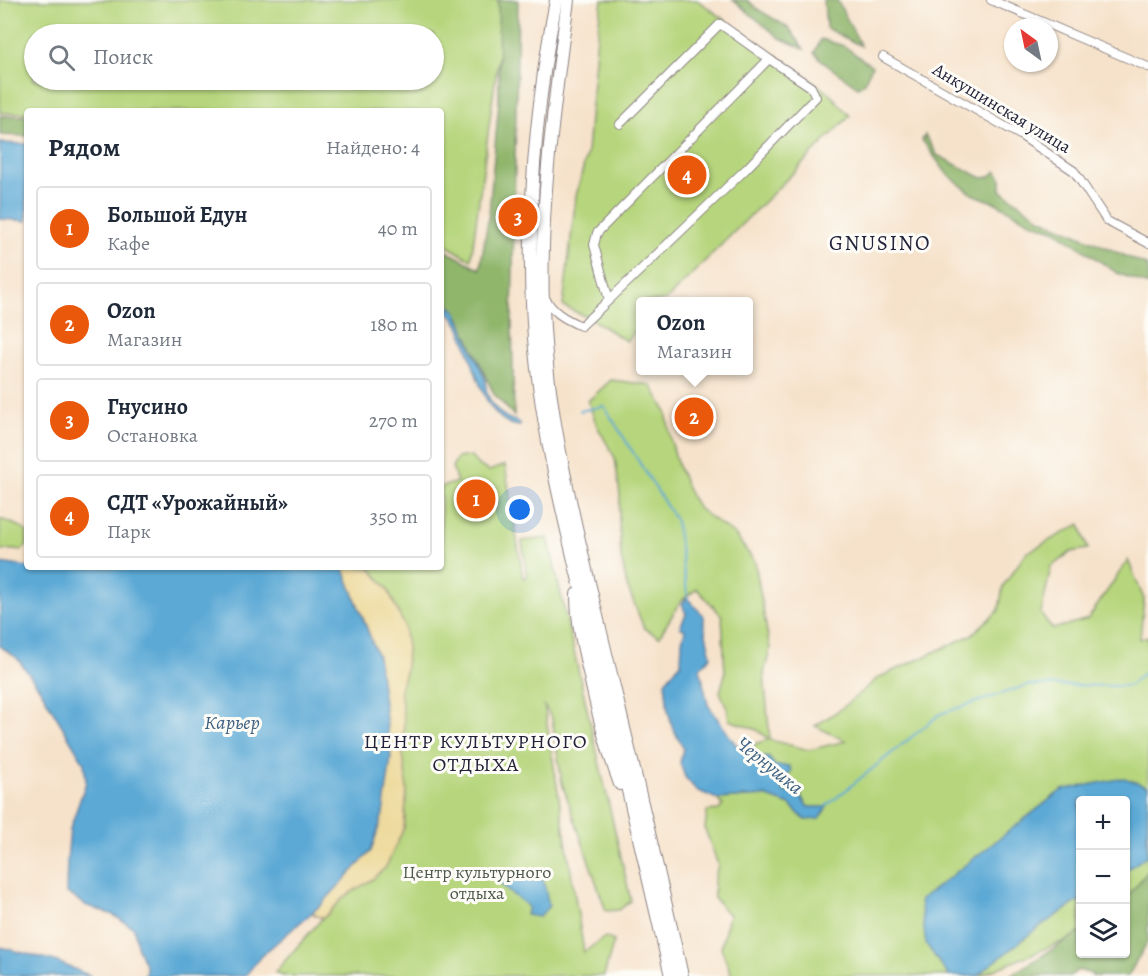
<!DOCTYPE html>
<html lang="ru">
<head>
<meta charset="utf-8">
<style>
	:root { --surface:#fff; --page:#f2f2f3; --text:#1f2937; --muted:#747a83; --line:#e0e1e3; --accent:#ea580c }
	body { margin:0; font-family:Alegreya,serif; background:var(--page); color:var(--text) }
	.controls { position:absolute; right:18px; bottom:18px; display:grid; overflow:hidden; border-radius:6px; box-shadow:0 2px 4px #0004 }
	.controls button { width:54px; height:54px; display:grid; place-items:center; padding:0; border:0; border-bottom:2px solid var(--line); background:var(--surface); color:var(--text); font:30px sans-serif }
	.compass { position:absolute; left:1004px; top:18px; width:54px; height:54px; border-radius:50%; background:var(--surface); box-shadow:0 2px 4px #0004; rotate:327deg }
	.you { position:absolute; left:520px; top:510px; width:21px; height:21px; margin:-15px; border:4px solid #fff; border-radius:50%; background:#1a73e8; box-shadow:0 0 0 9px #1a73e833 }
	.badge { display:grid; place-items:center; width:39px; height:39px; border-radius:50%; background:var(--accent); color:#fff; font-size:20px; font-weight:700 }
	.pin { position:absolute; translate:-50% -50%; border:3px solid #fff; box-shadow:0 2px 6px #0006 }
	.popup { position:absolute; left:636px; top:297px; width:117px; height:78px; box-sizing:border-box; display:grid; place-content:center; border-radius:6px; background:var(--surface); filter:drop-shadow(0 2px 4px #0005); font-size:20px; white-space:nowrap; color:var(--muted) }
	.popup b { font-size:22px; color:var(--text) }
	.popup::after { content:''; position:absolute; left:50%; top:100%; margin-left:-12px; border:12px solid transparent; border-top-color:var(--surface) }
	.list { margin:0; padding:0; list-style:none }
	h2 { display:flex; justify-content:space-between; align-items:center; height:78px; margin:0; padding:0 24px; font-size:26px }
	h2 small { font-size:20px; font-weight:400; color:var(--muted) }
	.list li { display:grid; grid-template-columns:39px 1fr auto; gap:18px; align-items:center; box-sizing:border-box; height:84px; margin:0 12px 12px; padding:0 12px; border:2px solid var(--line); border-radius:6px }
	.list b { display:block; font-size:22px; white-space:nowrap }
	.list p { margin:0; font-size:20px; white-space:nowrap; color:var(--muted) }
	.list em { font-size:20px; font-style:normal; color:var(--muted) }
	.icon { flex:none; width:33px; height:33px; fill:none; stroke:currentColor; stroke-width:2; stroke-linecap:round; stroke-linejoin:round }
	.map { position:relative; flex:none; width:1148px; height:976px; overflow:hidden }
	.search { position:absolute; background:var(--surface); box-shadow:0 2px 4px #0004; left:24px; top:24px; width:420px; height:66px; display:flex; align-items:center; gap:15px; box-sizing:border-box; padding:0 21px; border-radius:33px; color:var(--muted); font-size:22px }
	.panel { position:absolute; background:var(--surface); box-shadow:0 2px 4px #0004; left:24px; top:108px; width:420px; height:462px; border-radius:6px }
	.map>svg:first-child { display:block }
</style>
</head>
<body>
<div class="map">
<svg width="1148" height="976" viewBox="0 0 1148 976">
	<rect width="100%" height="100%" fill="#fdfcf7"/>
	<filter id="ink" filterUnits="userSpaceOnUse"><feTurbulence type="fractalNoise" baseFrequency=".0167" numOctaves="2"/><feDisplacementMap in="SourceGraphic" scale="12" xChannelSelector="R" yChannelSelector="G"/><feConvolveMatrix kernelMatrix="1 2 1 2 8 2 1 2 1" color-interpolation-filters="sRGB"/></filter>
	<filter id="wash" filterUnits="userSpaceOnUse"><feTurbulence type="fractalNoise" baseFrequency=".008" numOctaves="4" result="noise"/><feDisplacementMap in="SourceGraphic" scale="24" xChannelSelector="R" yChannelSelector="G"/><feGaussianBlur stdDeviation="1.35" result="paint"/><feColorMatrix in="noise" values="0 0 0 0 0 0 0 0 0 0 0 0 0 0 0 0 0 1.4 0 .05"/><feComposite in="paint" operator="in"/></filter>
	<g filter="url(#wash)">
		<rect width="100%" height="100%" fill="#f6e2ca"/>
		<path fill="#b6d57c" stroke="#6c7c5c" stroke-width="1.5" fill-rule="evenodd" d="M 0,0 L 506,0 L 471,260 L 441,242 L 441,111 L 27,111 L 27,113 L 0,113 ZM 34,34 L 434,34 L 434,80 L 34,80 Z
			M 602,0 L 697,0 L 829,93 L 850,116 L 665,301 L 640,302 L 640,327 L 626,341 L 593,320 L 563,306 L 576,196 L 587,153 L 597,35 Z
			M 611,380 L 651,385 L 666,411 L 671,440 L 678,466 L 691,497 L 699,509 L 735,535 L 755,562 L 770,649 L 764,674 L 770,740 L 809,750 L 846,741 L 815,726 L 841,709 L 878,678 L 971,635 L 999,610 L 1003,586 L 1026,553 L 1080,524 L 1088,549 L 1071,552 L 1051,567 L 1041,614 L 1053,629 L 1088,619 L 1128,560 L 1144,599 L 1140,639 L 1148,636 L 1148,871 L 1126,899 L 1126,800 L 1080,800 L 1080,932 L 1071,938 L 979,976 L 732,976 L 721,948 L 729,915 L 714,898 L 714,881 L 718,865 L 705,829 L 707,811 L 719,810 L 723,805 L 717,799 L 765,796 L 790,805 L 805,820 L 826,807 L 808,807 L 799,794 L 784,792 L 779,785 L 791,771 L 775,766 L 769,758 L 758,756 L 752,745 L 769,739 L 757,730 L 729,720 L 727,708 L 720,692 L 725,674 L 722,616 L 697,589 L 681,601 L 659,637 L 644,628 L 627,586 L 621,557 L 619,518 L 620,495 L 615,458 L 597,426 L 588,401 Z
			M 470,456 L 478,465 L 489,471 L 505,465 L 523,578 L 527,577 L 522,541 L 548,538 L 631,901 L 619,910 L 606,911 L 562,783 L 552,719 L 544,705 L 584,952 L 605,937 L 614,941 L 604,976 L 282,976 L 275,972 L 394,837 L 394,756 L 381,654 L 363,567 L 441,567 L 441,487 L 457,482 L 452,467 L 457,458 Z
			M 0,519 L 19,526 L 27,532 L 27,546 L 22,550 L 0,550 Z"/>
		<path fill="#90b66c" stroke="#596c54" stroke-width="1.5" d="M 498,0 L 518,0 L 512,321 L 514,416 L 494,394 L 456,311 L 441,295 L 441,248 L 480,269 L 489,214 L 499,101 Z
			M 733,0 L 747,0 L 759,10 L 789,28 L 804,49 L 780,38 Z
			M 824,0 L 837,0 L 861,46 L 826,28 Z
			M 821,39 L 844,46 L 872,66 L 864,83 L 858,87 L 828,66 L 814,53 Z
			M 0,116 L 27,116 L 27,136 L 0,135 Z
			M 925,135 L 937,155 L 982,178 L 989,177 L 996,171 L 1001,178 L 1001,190 L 1040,218 L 1148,266 L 1148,285 L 1117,273 L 1056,231 L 1030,222 L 996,203 L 972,194 L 947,174 L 922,140 Z
			M 1148,871 L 1148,941 L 1128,976 L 1092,976 L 1092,974 L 1078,970 L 1070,976 L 1009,976 L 1080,932 L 1080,954 L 1126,954 L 1126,899 Z"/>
		<path fill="#eeda9e" stroke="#887e6c" stroke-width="1.5" d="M 343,567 L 369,567 L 387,588 L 404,625 L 407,647 L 406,669 L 400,689 L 404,722 L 403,753 L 407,790 L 404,828 L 386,867 L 373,879 L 344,897 L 325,917 L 319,917 L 312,913 L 322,904 L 388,779 L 391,758 L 378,657 Z"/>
		<path fill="#5ca9d5" stroke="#3f6688" stroke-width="1.5" d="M 0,143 L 27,144 L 27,221 L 0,219 Z
			M 441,301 C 446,307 451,306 456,311 L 486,381 C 484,394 495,411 506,417 C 510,420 515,420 520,423 L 520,426 C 470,423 474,315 441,308 Z
			M 0,563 L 42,569 L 47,567 L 343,567 L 378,657 L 391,758 L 383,814 L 371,851 L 322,904 L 261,956 L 245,976 L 145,976 L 146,967 L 137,946 L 134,928 L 113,915 L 85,905 L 66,892 L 67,860 L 70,829 L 86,782 L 84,763 L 40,689 L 17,658 L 0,646 Z
			M 687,598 L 704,616 L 704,625 L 711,656 L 700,668 L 708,705 L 736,745 L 752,745 L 758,756 L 769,758 L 775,766 L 789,766 L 791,771 L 779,785 L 784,792 L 799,794 L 808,807 L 827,807 L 819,819 L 805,820 L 790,805 L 765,796 L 717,799 L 696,790 L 685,777 L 680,763 L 683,748 L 672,726 L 668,710 L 665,682 L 681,663 L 682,641 L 685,630 L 680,627 L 686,614 L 682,604 Z
			M 1124,778 L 1148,786 L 1147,856 L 1126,870 L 1126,800 L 1080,800 L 1080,900 L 1036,929 L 977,976 L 949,976 L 926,944 L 920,900 L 1062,790 Z
			M 516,869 L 543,879 L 549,906 L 539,917 L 526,915 L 528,907 C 518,895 500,892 498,874 Z
			M 0,947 L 55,961 L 91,976 L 0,976 Z"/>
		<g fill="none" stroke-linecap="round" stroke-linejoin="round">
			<path stroke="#5ca9d5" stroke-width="2" d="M 580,411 L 604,406 L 676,521 L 688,599
				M 825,807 L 940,714 L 1028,685 L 1128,686 L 1148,670"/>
		</g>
	</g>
	<g filter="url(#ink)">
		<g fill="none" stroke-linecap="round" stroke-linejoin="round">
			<defs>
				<path id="minor" d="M 991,0 L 1148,67
					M 883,57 L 1020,135 L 1074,171 L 1107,221 L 1148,243
					M 544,296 C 552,312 565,319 581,326 L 609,300 L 594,245 L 597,233 L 769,59 L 720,24 L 620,124
					M 609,300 L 746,169 L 816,97 L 811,87 L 769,59"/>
				<path id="highway" d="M 556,0 C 536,105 526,216 533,323 C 539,427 567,530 591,631 C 618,746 644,861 671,976
					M 568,0 C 553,113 536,228 545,343 C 552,434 575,523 596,612 C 625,733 655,854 682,976
					M 577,594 C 577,621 583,646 589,672 C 597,710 606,747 620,784"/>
			</defs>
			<use href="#minor" stroke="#8c8282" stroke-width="10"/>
			<use href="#highway" stroke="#8c8282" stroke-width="14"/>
			<use href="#minor" stroke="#fff" stroke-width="8"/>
			<use href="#highway" stroke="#fff" stroke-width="12"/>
		</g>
	</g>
	<g text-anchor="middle" stroke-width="6" stroke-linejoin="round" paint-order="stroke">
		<g font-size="18" fill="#22223b" stroke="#fdfcf7">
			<text transform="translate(1002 108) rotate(31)" y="6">Анкушинская улица</text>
		</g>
		<g font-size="18" fill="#4e584e" stroke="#fdfcf7">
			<text x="477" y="878">Центр культурного<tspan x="477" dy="21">отдыха</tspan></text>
		</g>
		<g font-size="20" font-style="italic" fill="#3c5f80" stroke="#fdfcf7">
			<text x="232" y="729">Карьер</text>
			<text transform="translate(770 765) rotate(39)" y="7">Чернушка</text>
		</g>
		<g font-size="20" letter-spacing="1.5" fill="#22223b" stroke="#fdfcf7">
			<text x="476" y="748">ЦЕНТР КУЛЬТУРНОГО<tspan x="476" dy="23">ОТДЫХА</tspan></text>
		</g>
		<g font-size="21" letter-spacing="1.5" fill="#22223b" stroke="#fdfcf7">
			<text x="880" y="250">GNUSINO</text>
		</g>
	</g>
</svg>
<div class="controls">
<button>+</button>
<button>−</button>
<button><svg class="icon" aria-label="layers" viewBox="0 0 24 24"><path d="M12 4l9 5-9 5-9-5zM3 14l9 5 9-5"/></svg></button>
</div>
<svg class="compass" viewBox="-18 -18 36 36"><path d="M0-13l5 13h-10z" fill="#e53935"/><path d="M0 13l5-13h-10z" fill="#747a83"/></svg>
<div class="you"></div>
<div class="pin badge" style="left:476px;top:499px">1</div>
<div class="pin badge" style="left:694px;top:417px">2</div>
<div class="popup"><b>Ozon</b>Магазин</div>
<div class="pin badge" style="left:518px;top:217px">3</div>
<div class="pin badge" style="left:687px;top:175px">4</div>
<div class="search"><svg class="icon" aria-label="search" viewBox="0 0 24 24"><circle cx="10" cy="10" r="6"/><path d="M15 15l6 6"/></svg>Поиск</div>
<section class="panel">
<h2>Рядом<small>Найдено: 4</small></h2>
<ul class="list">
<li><span class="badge">1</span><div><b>Большой Едун</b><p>Кафе</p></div><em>40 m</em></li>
<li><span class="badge">2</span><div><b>Ozon</b><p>Магазин</p></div><em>180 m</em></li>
<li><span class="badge">3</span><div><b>Гнусино</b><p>Остановка</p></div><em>270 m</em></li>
<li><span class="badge">4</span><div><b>СДТ «Урожайный»</b><p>Парк</p></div><em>350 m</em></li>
</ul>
</section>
</div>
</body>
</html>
